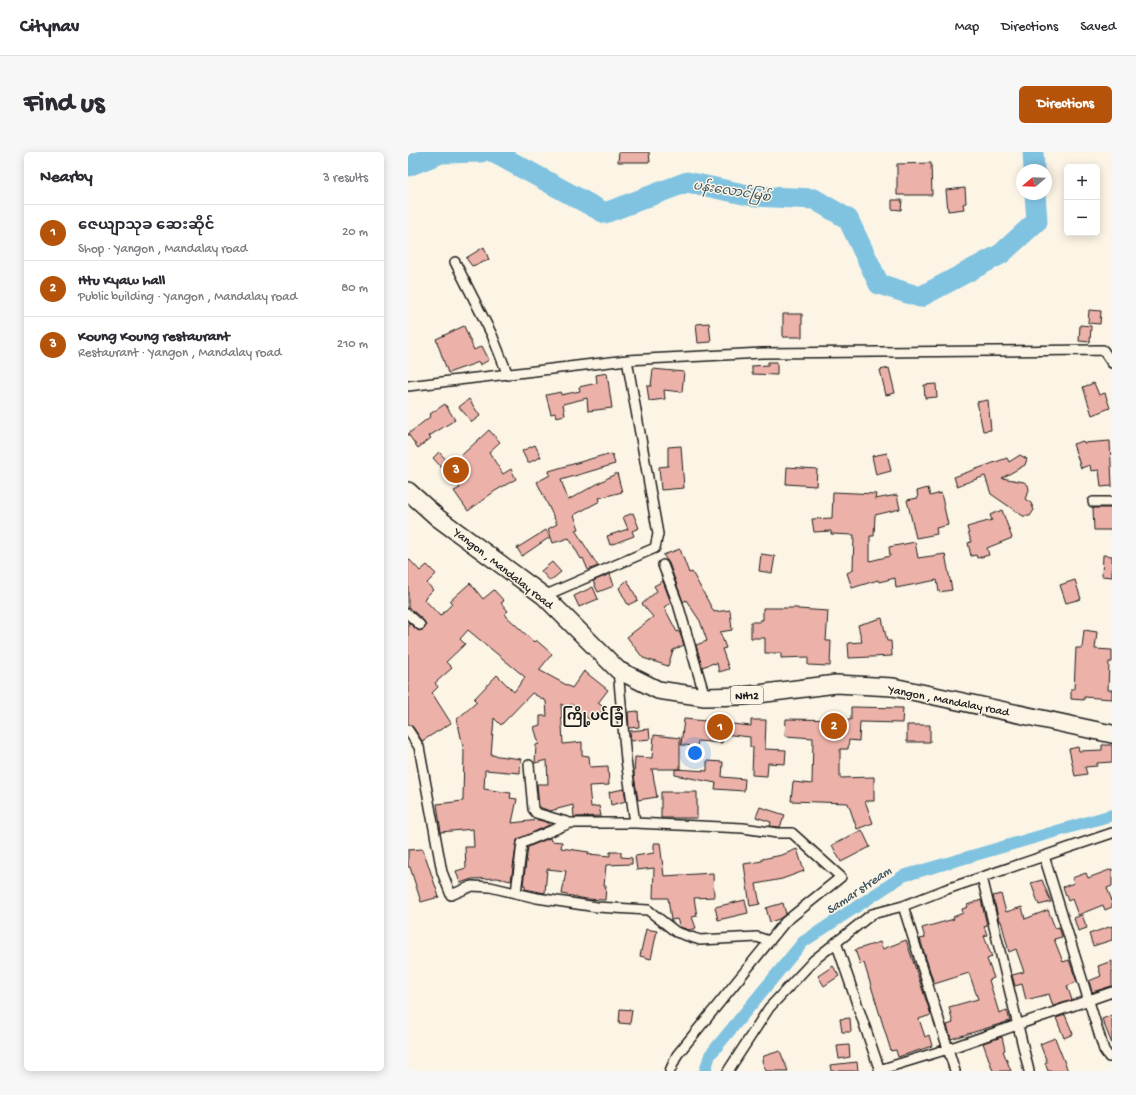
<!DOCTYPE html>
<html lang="en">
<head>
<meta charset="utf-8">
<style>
	:root { --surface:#fff; --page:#f7f7f7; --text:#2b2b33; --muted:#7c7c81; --line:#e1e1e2; --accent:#b45309 }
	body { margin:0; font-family:"Gochi Hand","Noto Sans Myanmar",sans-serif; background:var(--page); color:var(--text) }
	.controls { position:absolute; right:12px; top:12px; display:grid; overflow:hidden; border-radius:6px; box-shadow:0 2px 10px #0003 }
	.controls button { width:36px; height:36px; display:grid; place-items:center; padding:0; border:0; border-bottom:1px solid var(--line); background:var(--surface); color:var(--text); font:20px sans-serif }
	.compass { position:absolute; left:608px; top:12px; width:36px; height:36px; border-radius:50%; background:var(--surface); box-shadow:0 2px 10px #0003; rotate:251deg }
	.you { position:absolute; left:287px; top:601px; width:14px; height:14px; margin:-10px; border:3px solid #fff; border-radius:50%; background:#1a73e8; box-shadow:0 0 0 6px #1a73e833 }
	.badge { display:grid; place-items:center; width:26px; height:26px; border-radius:50%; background:var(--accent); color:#fff; font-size:13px; font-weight:700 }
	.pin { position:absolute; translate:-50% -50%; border:2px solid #fff; box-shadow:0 1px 4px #0006 }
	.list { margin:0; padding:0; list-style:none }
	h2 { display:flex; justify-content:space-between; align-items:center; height:52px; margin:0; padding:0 16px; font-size:17px }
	h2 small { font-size:13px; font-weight:400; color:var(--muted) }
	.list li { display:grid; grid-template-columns:26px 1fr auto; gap:12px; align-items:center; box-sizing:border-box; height:56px; padding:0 16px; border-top:1px solid var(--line) }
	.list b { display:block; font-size:15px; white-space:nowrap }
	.list p { margin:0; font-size:13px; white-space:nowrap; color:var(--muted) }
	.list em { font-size:13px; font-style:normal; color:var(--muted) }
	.map { position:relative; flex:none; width:704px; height:919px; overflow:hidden; border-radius:6px }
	header { display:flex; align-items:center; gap:24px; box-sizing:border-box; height:56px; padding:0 20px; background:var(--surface); border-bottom:1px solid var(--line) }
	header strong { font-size:19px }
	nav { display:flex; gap:22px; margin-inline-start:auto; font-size:14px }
	.intro { display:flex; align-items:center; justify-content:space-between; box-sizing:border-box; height:96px; padding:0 24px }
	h1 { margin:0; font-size:28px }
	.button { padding:10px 18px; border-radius:6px; background:var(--accent); color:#fff; font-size:14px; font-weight:700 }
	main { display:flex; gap:24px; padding:0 24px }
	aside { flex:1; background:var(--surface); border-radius:6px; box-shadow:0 2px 10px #0003 }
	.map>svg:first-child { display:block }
</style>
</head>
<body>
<header>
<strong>Citynav</strong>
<nav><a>Map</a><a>Directions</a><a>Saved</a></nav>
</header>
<div class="intro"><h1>Find us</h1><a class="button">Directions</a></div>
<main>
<aside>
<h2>Nearby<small>3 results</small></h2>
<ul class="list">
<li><span class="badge">1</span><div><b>ဇေယျာသုခ ဆေးဆိုင်</b><p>Shop · Yangon , Mandalay road</p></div><em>20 m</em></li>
<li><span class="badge">2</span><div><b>Htu Kyaw hall</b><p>Public building · Yangon , Mandalay road</p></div><em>80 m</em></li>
<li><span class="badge">3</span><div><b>Koung Koung restaurant</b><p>Restaurant · Yangon , Mandalay road</p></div><em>210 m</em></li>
</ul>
</aside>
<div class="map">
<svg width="704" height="919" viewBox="0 0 704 919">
	<rect width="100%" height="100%" fill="#fcf5e5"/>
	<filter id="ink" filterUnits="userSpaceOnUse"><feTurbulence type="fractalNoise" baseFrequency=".025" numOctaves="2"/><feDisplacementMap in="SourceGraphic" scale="8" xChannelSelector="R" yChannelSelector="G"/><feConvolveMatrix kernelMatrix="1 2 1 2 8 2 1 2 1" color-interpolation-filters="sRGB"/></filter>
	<g filter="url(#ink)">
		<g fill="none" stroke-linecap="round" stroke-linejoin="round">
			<path stroke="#80c3e1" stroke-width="12" d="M 297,919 L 302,903 L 395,790 L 495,724 L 704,663"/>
			<path stroke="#80c3e1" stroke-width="21" d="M 85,0 L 197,61 L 279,30 L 345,44 L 406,47 L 440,67 L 471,132 L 512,145 L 593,102 L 629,69 L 627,42
				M 625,0 L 626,18
				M 0,14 L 33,1 L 73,0"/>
		</g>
		<path fill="#ecb2a9" stroke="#1c1c1c" d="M 211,0 L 241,0 L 242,10 L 210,10 Z
			M 523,11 L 524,43 L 489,43 L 489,12 Z
			M 557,36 L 558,51 L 555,52 L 556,57 L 540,59 L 538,38 Z
			M 484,48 L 494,48 L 493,58 L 484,57 Z
			M 76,95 L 81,108 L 64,114 L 58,106 Z
			M 681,158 L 693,159 L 692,172 L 680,171 Z
			M 375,162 L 394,162 L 394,185 L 375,185 Z
			M 301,171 L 303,190 L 290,191 L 288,172 Z
			M 672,173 L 683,174 L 682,190 L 671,189 Z
			M 56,174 L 66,198 L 74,194 L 81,208 L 72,213 L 71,210 L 40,221 L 28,187 Z
			M 360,210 L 369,210 L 369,223 L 344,222 L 344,214 L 360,213 Z
			M 481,216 L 487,241 L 478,243 L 472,218 Z
			M 245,217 L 276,220 L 274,240 L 256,238 L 257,247 L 241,249 L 239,234 L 243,234 Z
			M 199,221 L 204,256 L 180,259 L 179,246 L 155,252 L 157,263 L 148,265 L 147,261 L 143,262 L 138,243 L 153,240 L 153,243 L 172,239 L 171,235 L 189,231 L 188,223 Z
			M 686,231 L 691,243 L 697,241 L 702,256 L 684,263 L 675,235 Z
			M 528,232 L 529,245 L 517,246 L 516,233 Z
			M 61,247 L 72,264 L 64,270 L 51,255 Z
			M 580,248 L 583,278 L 575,279 L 569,250 Z
			M 37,252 L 47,268 L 21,284 L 23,286 L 10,296 L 0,282 L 23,264 L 22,262 Z
			M 81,278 L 92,290 L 81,300 L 95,322 L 103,317 L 108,327 L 87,339 L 60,359 L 46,339 L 52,336 L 25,306 L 31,300 L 43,313 Z
			M 675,289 L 676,291 L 702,289 L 704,334 L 693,335 L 691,318 L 683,319 L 682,313 L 673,316 L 665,292 Z
			M 127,293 L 133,305 L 120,311 L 114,299 Z
			M 273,294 L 276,336 L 253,338 L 251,315 L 260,314 L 260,295 Z
			M 479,301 L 483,319 L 468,323 L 464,304 Z
			M 204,302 L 207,312 L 153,328 L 160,348 L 209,321 L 214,340 L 191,346 L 192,349 L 166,363 L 171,377 L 167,378 L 190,414 L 180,418 L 175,406 L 173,407 L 161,386 L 145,391 L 140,377 L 149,372 L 129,330 L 142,323 L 141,319 L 196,303 L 196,304 Z
			M 612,303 L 619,307 L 617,313 L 594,326 L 616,330 L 620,333 L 621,338 L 617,347 L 623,351 L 626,358 L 622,364 L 615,364 L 583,342 L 577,324 L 549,334 L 546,325 L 599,306 L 601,310 Z
			M 379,315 L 409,317 L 408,334 L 378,332 Z
			M 520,336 L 522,344 L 533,341 L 540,373 L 528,376 L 529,382 L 508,386 L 499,348 L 510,346 L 509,339 Z
			M 425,340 L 468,342 L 467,347 L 489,343 L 492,357 L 467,363 L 466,384 L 462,384 L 462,409 L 482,404 L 481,395 L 507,390 L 510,406 L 537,402 L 544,438 L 531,440 L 529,428 L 488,436 L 487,426 L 471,430 L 470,428 L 444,436 L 439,421 L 445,418 L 446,383 L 423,382 L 423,379 L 406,380 L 404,367 L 424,366 Z
			M 685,356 L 704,356 L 704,378 L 686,378 Z
			M 594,358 L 604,386 L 579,396 L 581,403 L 569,406 L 568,403 L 563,404 L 560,391 L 563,390 L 559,375 L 584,368 L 582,363 Z
			M 225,361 L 231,376 L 224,379 L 226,384 L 202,393 L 199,384 L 220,377 L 215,365 Z
			M 138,378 L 142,385 L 114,404 L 109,396 Z
			M 272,397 L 281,421 L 284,420 L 306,460 L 322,458 L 324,478 L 312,480 L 318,496 L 314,497 L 321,517 L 311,520 L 309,511 L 306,512 L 306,511 L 294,515 L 288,493 L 299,489 L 292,469 L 278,448 L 275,450 L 261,411 L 255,403 Z
			M 353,402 L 367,404 L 364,421 L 351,419 Z
			M 695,403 L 704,404 L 704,425 L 694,424 Z
			M 0,406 L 12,419 L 19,413 L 28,422 L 19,431 L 25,438 L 16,447 L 32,464 L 44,452 L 42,449 L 62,431 L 75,447 L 86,438 L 96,449 L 93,451 L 100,459 L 96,462 L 126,490 L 128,488 L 144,502 L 131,518 L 164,536 L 176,519 L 200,538 L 190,551 L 198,557 L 182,568 L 163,552 L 161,557 L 153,552 L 155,592 L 174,590 L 174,603 L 181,604 L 182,615 L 200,614 L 201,633 L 181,634 L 183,655 L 191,654 L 193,664 L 166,665 L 165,653 L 142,659 L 131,655 L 129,632 L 140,632 L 139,608 L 127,611 L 128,593 L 131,592 L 126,575 L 132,573 L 132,564 L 139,564 L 138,549 L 124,541 L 93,573 L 86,566 L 83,603 L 113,607 L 112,621 L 77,618 L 76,637 L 103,641 L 102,646 L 109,647 L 104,671 L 131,668 L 141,671 L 141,673 L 109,688 L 103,729 L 89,726 L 64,727 L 52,731 L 48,719 L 58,716 L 57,695 L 66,695 L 65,677 L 33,680 L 29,652 L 55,649 L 56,599 L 49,567 L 69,550 L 66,547 L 89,523 L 106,540 L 117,525 L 60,478 L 52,487 L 57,492 L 38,510 L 44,516 L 27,531 L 30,535 L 24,541 L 43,571 L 14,589 L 5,575 L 0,572 L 0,470 L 11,479 L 16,477 L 18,474 L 16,469 L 0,456 Z
			M 144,410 L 153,420 L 142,429 L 133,419 Z
			M 202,422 L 206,434 L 190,440 L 185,429 Z
			M 219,428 L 230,448 L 220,453 L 211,436 Z
			M 667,428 L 673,447 L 658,451 L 652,433 Z
			M 255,429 L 263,451 L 256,455 L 269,480 L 271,479 L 276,493 L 265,498 L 260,514 L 235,506 L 219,485 L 245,465 L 234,452 L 249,439 L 246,434 Z
			M 185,435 L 190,447 L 171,455 L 166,444 Z
			M 355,456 L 390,456 L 390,457 L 420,459 L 418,489 L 423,489 L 422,514 L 400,513 L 400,505 L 373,506 L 373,501 L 357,501 L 357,486 L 343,486 L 343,470 L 352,470 L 352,468 L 355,468 Z
			M 474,466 L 479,489 L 483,489 L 484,504 L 441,506 L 440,491 L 454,490 L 450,473 Z
			M 676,478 L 689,480 L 687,497 L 704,498 L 704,510 L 701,510 L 700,538 L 704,538 L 704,547 L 676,545 L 676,548 L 663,547 L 663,537 L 666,537 L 668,496 L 674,496 Z
			M 443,555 L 495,556 L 494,571 L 452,570 L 451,589 L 441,588 L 440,597 L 432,597 L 432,626 L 466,625 L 466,649 L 457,649 L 465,671 L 449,677 L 440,651 L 383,649 L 385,630 L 404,632 L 405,586 L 377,584 L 378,567 L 443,568 Z
			M 230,559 L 231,575 L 221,576 L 220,560 Z
			M 276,567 L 298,569 L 298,567 L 315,568 L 315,571 L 343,574 L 343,568 L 358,568 L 357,597 L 378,598 L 377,612 L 360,611 L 359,624 L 344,623 L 345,595 L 342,595 L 342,585 L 315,582 L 314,591 L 290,589 L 289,594 L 273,593 Z
			M 499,573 L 522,573 L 522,590 L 499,590 Z
			M 241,577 L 242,587 L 223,589 L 222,579 Z
			M 246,583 L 272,586 L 272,617 L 244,617 L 249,645 L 230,648 L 226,624 L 227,605 L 244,606 Z
			M 694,593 L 704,593 L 704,610 L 689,611 L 689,614 L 677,615 L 679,622 L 667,624 L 661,597 L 670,595 L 671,599 L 694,598 Z
			M 299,609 L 315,610 L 314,625 L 337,627 L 336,639 L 307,637 L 308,631 L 267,623 L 267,617 L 299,619 Z
			M 216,637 L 218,649 L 203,653 L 201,640 Z
			M 253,640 L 289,640 L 289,666 L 253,666 Z
			M 352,655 L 377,663 L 372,675 L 362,674 L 363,670 L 348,665 Z
			M 454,678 L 462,695 L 433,710 L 424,693 Z
			M 142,686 L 143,689 L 154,690 L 153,696 L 181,700 L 180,702 L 202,704 L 202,700 L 213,700 L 213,705 L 224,706 L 224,712 L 198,713 L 196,734 L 198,734 L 197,748 L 178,747 L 154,742 L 158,719 L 139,717 L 137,741 L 117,737 L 117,733 L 115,733 L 120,695 Z
			M 246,691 L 252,691 L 256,724 L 305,721 L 306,745 L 286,746 L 289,764 L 284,765 L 288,776 L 281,778 L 272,775 L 269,767 L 263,768 L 260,746 L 245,746 L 246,716 L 229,718 L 227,704 L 246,701 Z
			M 15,697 L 31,745 L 13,750 L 2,715 L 0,715 L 0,698 Z
			M 389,697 L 396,719 L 374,727 L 348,732 L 352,752 L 342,754 L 336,712 L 354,709 L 354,707 L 374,703 Z
			M 704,717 L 704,734 L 699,736 L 704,749 L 704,755 L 697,758 L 695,753 L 670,763 L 664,747 L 660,749 L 655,735 L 666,731 L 664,726 L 678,721 L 680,726 Z
			M 634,728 L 643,750 L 631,753 L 623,731 Z
			M 593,742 L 598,760 L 614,755 L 617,767 L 640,758 L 647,776 L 651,775 L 654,785 L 646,787 L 655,810 L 661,808 L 669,830 L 659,834 L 664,848 L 645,854 L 641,842 L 618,848 L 614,832 L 607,834 L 604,823 L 616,820 L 608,797 L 601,800 L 593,769 L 591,769 L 585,744 Z
			M 337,748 L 340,761 L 310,768 L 307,755 Z
			M 573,748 L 579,773 L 576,774 L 579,783 L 576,784 L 584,805 L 579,807 L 586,826 L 581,828 L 591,861 L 599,858 L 602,869 L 543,887 L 539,873 L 545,871 L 541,855 L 570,847 L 561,821 L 526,832 L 512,787 L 517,786 L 514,776 L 546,767 L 545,765 L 555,761 L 554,757 L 560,755 L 559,753 Z
			M 375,751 L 378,762 L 371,767 L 362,770 L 358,756 Z
			M 674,763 L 679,776 L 670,779 L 666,766 Z
			M 704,774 L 704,788 L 685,794 L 681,782 Z
			M 238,777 L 249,779 L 243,807 L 232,804 Z
			M 498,788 L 523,863 L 511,867 L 517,885 L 521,883 L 524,894 L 490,905 L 488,898 L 483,899 L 456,811 L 452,812 L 447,798 L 472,790 L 475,797 Z
			M 704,809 L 704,834 L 684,840 L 681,829 L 693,824 L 690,814 Z
			M 425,814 L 431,824 L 416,834 L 410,824 Z
			M 212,857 L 224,858 L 222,872 L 211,871 Z
			M 657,863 L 665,882 L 656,886 L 648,866 Z
			M 704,863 L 704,892 L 694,867 Z
			M 442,866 L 443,880 L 434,880 L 432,867 Z
			M 594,885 L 597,898 L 595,899 L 603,919 L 585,919 L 575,891 Z
			M 647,886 L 660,919 L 640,919 L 637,911 L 639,910 L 632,892 Z
			M 441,893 L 442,905 L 431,907 L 429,894 Z
			M 372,899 L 380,919 L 358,919 L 354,909 L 356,904 Z
			M 449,910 L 450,919 L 423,919 L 422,913 Z"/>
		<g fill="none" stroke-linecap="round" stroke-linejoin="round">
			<defs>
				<path id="street" d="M 47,110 L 84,183 L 100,223
					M 0,234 L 219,208 L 354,201 L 695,198 L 704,211
					M 685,350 L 704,350
					M 255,413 L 270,452 L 297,545
					M 136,444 L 247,396 L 250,382 L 219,208
					M 0,462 L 12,473
					M 210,518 L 218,608 L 227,671 L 335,676 L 369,681 L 384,681 L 433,725 L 377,770 L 269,903 L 262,919
					M 0,578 L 11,595 L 34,720 L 43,743 L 64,734 L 82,735 L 129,746 L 189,755 L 240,758 L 268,780 L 292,788 L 349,785 L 361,789
					M 121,613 L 125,657 L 128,661 L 162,671 L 227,671
					M 636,704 L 696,898 L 701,905 L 704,905
					M 574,725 L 621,919
					M 108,741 L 114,691 L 162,671
					M 495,754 L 547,919
					M 428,790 L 472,919
					M 471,918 L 540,897 L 704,840
					M 320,919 L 361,856 L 406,808 L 464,762 L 495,754 L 536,738 L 704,681"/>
				<path id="highway" d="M 0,339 L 30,366 L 136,444 L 210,518 L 250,538 L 297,545 L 335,544 L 428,532 L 485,535 L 704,582"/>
			</defs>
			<use href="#street" stroke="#1c1c1c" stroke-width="12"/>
			<use href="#highway" stroke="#1c1c1c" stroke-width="20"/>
			<use href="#street" stroke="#fcf5e5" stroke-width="9"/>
			<use href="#highway" stroke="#fcf5e5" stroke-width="17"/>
		</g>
	</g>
	<g text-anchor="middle" stroke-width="3" stroke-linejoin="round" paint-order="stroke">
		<rect fill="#fcf5e5" stroke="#5f5d58" stroke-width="1" x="323" y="534" width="32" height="18" rx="3"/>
		<g font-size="11" font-weight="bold" fill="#1c1c1c">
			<text x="339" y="547">NH12</text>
		</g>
		<g font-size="12" fill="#1c1c1c" stroke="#fcf5e5">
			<text transform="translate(96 416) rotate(38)" y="4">Yangon , Mandalay road</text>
			<text transform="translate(541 548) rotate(11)" y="4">Yangon , Mandalay road</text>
		</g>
		<g font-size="13" font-style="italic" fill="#3f5661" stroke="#fcf5e5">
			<text transform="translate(324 38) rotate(9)" y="5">ပန်းလောင်မြစ်</text>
			<text transform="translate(450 737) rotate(-34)" y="5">Samar stream</text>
		</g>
		<g font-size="14" font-weight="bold" fill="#1c1c1c" stroke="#fcf5e5">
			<text x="185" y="568">ကြို့ပင်ခြံ</text>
		</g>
	</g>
</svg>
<div class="controls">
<button>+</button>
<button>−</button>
</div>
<svg class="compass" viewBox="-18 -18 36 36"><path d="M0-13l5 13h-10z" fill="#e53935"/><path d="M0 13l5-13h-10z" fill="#7c7c81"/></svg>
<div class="you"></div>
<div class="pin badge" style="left:312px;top:575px">1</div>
<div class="pin badge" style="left:426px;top:574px">2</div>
<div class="pin badge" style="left:48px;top:318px">3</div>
</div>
</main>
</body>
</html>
